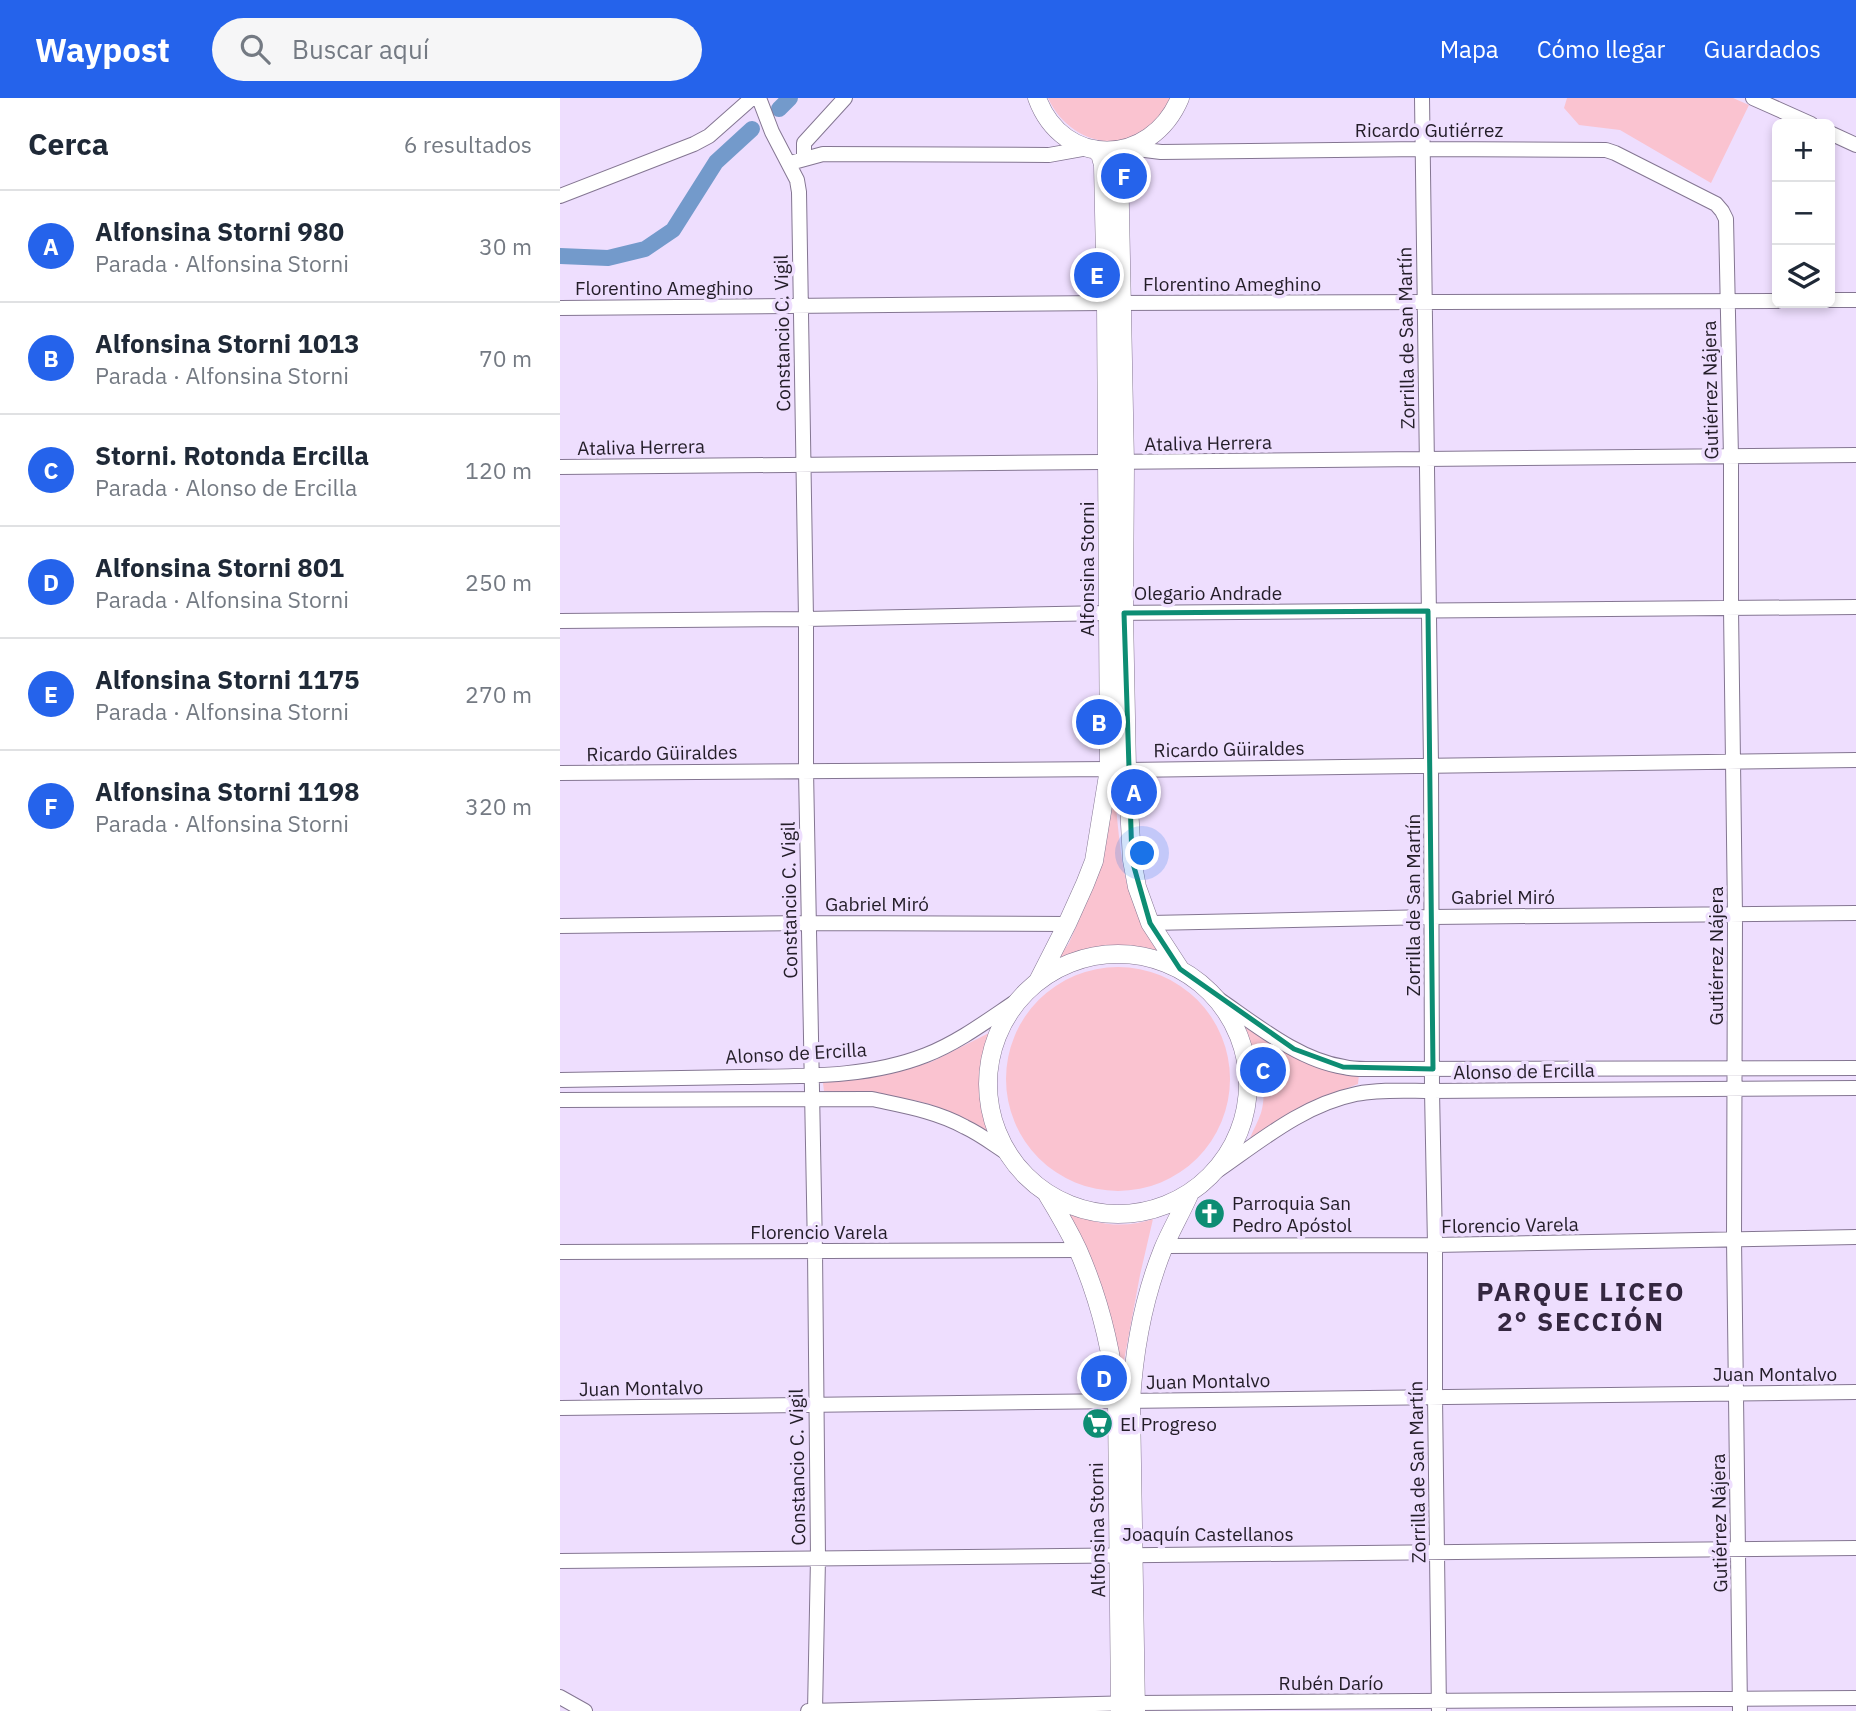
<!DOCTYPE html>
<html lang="es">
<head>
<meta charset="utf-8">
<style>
	:root { --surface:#fff; --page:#f6f6f7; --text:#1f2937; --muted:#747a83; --line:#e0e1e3; --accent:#2563eb }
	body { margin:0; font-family:"IBM Plex Sans",sans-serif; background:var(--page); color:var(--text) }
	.controls { position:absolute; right:21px; top:21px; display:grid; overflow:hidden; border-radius:10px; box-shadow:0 4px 10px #0003 }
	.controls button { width:63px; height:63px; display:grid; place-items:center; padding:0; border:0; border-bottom:2px solid var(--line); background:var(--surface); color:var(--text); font:35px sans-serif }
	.you { position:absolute; left:583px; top:756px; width:24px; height:24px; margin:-18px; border:5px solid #fff; border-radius:50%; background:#1a73e8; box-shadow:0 0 0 10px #1a73e833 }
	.badge { display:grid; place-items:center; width:46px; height:46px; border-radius:50%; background:var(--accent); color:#fff; font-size:23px; font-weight:700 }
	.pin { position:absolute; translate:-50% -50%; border:4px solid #fff; box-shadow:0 2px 7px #0006 }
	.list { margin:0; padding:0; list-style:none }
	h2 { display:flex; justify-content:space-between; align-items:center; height:91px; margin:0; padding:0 28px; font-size:30px }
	h2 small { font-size:23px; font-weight:400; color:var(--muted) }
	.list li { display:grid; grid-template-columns:46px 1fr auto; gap:21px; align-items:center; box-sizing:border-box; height:112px; padding:0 28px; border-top:2px solid var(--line) }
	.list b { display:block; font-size:26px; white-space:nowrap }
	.list p { margin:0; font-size:23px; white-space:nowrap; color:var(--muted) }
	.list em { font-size:23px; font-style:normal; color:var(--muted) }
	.icon { flex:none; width:38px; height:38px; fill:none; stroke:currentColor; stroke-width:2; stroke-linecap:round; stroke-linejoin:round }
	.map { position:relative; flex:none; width:1296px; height:1613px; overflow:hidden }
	header { display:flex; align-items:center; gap:42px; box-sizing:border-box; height:98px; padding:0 35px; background:var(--accent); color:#fff }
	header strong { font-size:33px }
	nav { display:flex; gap:38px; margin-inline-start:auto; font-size:24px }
	.search { width:490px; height:63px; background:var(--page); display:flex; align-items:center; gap:18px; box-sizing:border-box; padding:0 24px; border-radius:38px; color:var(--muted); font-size:26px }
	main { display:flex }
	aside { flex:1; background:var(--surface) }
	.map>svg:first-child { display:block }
</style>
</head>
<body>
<header>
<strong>Waypost</strong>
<div class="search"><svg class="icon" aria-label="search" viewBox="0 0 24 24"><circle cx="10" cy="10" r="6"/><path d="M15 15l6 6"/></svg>Buscar aquí</div>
<nav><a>Mapa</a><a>Cómo llegar</a><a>Guardados</a></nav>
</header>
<main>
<aside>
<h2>Cerca<small>6 resultados</small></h2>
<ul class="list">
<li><span class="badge">A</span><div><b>Alfonsina Storni 980</b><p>Parada · Alfonsina Storni</p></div><em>30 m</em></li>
<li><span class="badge">B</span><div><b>Alfonsina Storni 1013</b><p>Parada · Alfonsina Storni</p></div><em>70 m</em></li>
<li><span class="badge">C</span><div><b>Storni. Rotonda Ercilla</b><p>Parada · Alonso de Ercilla</p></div><em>120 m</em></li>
<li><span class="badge">D</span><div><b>Alfonsina Storni 801</b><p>Parada · Alfonsina Storni</p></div><em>250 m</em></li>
<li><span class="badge">E</span><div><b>Alfonsina Storni 1175</b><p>Parada · Alfonsina Storni</p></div><em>270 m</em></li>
<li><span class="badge">F</span><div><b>Alfonsina Storni 1198</b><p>Parada · Alfonsina Storni</p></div><em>320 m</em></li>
</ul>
</aside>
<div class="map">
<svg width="1296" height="1613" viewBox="0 0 1296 1613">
	<rect width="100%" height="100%" fill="#eedefe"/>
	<path fill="#fac3d0" d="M 488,0 L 610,0 C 608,5 606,10 603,15 C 571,61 510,48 488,0 Z
		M 1007,0 L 1173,0 L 1189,7 L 1151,85 L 1060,32 L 1019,27 L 1004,10 Z
		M 555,700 C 559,734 560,769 572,801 C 580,823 594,843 607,862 C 566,843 535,848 495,865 L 509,845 L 536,782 Z
		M446 981a112 112 0 1 1 224 0a112 112 0 1 1-224 0Z
		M 682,925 L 723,954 L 755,968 L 799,976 L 798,986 L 756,1002 L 734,1013 L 690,1040 C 693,1032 698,1024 701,1015 C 710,985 693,953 682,925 Z
		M 431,934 L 422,963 L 423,1002 L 432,1040 C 412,1027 391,1013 369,1006 C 335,996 299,996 264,993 L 263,985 L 331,975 L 371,964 Z
		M 508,1114 C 537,1127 563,1131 593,1121 L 580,1177 L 560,1284 L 539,1188 Z"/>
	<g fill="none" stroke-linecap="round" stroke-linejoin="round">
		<path stroke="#739acb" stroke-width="16" d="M 219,11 L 230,0
			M 0,158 L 48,160 L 85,151 L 113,132 L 156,64 L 192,31"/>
		<defs>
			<path id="minor" d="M 199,0 L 212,34 L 237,82 L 239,94 L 246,521 L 246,672 L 255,1153 L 258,1460 L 255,1613
				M 862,0 L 871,667 L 872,993 L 875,1147 L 875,1299 L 879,1613
				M 1193,0 L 1251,26
				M 1270,35 L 1296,47
				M 569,50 L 601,54 L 863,51 L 1046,52 L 1055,55 L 1156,106 L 1162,113 L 1166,121 L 1171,359 L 1171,511 L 1175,817 L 1174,1141 L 1180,1613
				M 244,61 L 244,45 L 285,0
				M 230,65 L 263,56 L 489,57 L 528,50
				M 0,98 L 134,46 L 149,38 L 192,0
				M 1270,202 L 1296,202
				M 0,210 L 546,205 L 1217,203
				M 0,369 L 1296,357
				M 0,523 L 246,521 L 548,515 L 1296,509
				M 0,675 L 549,671 L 567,672 L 1296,662
				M 590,825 L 872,819 L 1296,815
				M 0,828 L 248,825 L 507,826
				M 654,898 C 693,924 737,962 784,969 C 791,971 799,971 806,971 L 1296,970
				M 0,982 C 61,981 121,980 182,979 C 243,978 308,980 366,957 C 399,944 428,922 458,902
				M 0,1002 L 312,1001 C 344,1008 376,1013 405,1029 C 420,1036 433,1046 447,1055
				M 654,1075 C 698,1045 742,1007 796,996 C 821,991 847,993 872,993 L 1296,990
				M 605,1148 L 875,1147 L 1296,1139
				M 0,1154 L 518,1152
				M 0,1310 L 1296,1294
				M 0,1463 L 1296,1450
				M 0,1599 L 25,1613
				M 248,1613 L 576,1605 L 1296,1600"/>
			<path id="tertiary" d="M 477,0 C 503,71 591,69 620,0
				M 562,51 L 559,61 L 565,365 L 564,515 L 567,672 L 572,762 L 577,789 L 590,825 L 620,871
				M428 986a130 130 0 1 1 260 0a130 130 0 1 1-260 0Z
				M 479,881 L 507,826 L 525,786 L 534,763 L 549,671 L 546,205 L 543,67 L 540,56 L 534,51
				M 487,1096 C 498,1114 509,1133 518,1152 C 539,1200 552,1252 557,1304 L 560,1613
				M 576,1613 L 571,1304 C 574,1250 583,1201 603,1151 C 611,1132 621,1115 629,1097"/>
		</defs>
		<use href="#minor" stroke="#847692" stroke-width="16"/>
		<use href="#tertiary" stroke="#847692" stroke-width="19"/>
		<use href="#minor" stroke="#fff" stroke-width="14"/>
		<use href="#tertiary" stroke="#fff" stroke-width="18"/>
	</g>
	<path fill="none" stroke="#0d8d73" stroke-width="5" stroke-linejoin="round" d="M 868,513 L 873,971 L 783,969 L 734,951 L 620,871 L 590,825 L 572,762 L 564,515 Z"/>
	<defs>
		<symbol id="church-disc" viewBox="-11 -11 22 22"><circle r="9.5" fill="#0d8d73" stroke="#eedefe"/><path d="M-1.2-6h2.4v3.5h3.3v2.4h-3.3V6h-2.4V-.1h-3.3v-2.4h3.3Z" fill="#fff"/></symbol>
		<symbol id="supermarket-disc" viewBox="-11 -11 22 22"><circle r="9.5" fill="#0d8d73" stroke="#eedefe"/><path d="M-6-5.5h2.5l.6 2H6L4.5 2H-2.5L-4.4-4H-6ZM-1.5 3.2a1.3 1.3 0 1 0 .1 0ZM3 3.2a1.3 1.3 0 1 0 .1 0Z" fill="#fff"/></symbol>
	</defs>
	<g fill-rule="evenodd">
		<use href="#church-disc" x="632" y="1098" width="35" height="35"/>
		<use href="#supermarket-disc" x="520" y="1308" width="35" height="35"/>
	</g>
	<g text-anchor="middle" stroke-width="7" stroke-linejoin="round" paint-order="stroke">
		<g font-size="19" fill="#231d28" stroke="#eedefe">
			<text x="869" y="39">Ricardo Gutiérrez</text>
			<text x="672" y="193">Florentino Ameghino</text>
			<text x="104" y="197">Florentino Ameghino</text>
			<text transform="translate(222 235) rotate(-91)" y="7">Constancio C. Vigil</text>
			<text transform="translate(846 240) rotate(-91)" y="7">Zorrilla de San Martín</text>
			<text transform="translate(1150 292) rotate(-91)" y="7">Gutiérrez Nájera</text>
			<text transform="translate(648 345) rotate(-1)" y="7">Ataliva Herrera</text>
			<text transform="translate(81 349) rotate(-1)" y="7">Ataliva Herrera</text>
			<text transform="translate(527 471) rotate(-90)" y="7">Alfonsina Storni</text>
			<text x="648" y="502">Olegario Andrade</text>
			<text transform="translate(669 651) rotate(-1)" y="7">Ricardo Güiraldes</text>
			<text transform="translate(102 655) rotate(-1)" y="7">Ricardo Güiraldes</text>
			<text x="943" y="806">Gabriel Miró</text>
			<text transform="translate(229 802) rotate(-91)" y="7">Constancio C. Vigil</text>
			<text x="317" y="813">Gabriel Miró</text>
			<text transform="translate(853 807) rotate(-90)" y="7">Zorrilla de San Martín</text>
			<text transform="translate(1156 858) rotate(-90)" y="7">Gutiérrez Nájera</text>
			<text transform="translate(236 955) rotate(-3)" y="7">Alonso de Ercilla</text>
			<text transform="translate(964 973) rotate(-1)" y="7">Alonso de Ercilla</text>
			<text transform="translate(950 1127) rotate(-1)" y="7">Florencio Varela</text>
			<text x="259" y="1141">Florencio Varela</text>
			<text x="1215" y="1283">Juan Montalvo</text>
			<text transform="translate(648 1283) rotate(-1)" y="7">Juan Montalvo</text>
			<text transform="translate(81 1290) rotate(-1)" y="7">Juan Montalvo</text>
			<text transform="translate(237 1369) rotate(-91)" y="7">Constancio C. Vigil</text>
			<text transform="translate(857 1374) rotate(-91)" y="7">Zorrilla de San Martín</text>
			<text transform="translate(1159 1425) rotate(-91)" y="7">Gutiérrez Nájera</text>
			<text transform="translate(537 1432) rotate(-91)" y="7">Alfonsina Storni</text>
			<text x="648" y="1443">Joaquín Castellanos</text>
			<text x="771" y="1592">Rubén Darío</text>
		</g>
		<g font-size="19" fill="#231d28" stroke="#eedefe" text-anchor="start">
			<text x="672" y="1112">Parroquia San<tspan x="672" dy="22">Pedro Apóstol</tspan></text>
			<text x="560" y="1333">El Progreso</text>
		</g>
		<g font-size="26" font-weight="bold" letter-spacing="2" fill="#342740" stroke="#eedefe">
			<text x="1021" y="1203">PARQUE LICEO<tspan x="1021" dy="30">2° SECCIÓN</tspan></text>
		</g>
	</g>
</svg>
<div class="controls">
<button>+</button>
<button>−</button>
<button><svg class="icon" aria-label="layers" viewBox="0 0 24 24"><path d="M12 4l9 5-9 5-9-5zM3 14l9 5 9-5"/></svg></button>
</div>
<div class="you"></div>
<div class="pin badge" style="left:574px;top:694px">A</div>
<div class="pin badge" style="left:539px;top:624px">B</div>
<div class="pin badge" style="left:703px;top:972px">C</div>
<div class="pin badge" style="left:544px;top:1280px">D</div>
<div class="pin badge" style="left:537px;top:177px">E</div>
<div class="pin badge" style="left:564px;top:78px">F</div>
</div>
</main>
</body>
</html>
